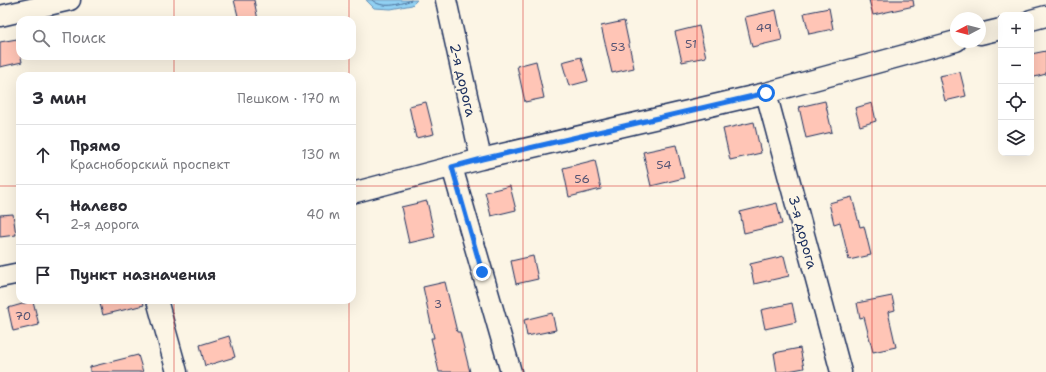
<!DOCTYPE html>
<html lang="ru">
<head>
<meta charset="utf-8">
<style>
	:root { --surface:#fff; --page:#f2f2f3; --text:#2b2b33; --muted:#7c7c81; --line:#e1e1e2 }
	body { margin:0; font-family:"Shantell Sans",sans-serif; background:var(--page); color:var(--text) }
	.controls { position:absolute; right:12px; top:12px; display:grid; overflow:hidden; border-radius:8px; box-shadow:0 4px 16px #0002 }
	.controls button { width:36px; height:36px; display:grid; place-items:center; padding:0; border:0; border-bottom:1px solid var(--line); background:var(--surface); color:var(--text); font:20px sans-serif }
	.compass { position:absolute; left:950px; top:12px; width:36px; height:36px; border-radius:50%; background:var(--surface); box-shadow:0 4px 16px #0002; rotate:263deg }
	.stop { position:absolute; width:12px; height:12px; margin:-9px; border:3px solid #1a73e8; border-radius:50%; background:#fff }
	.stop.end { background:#1a73e8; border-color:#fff; box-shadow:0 1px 4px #0008 }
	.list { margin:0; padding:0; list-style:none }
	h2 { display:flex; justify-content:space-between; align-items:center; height:52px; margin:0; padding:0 16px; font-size:17px }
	h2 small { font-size:13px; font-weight:400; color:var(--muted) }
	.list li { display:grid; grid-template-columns:26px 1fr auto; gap:12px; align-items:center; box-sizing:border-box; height:60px; padding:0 16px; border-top:1px solid var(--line) }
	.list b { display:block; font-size:15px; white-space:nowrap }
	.list p { margin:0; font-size:13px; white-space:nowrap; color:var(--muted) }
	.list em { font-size:13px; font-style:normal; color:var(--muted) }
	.icon { flex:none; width:22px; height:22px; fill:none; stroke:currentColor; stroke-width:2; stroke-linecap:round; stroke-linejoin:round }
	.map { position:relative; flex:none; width:1046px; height:372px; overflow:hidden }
	.search { position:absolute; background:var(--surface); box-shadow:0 4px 16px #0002; left:16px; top:16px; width:340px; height:44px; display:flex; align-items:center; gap:10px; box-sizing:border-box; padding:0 14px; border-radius:12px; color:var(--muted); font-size:15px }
	.panel { position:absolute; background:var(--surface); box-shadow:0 4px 16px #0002; left:16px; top:72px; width:340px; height:232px; border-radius:12px }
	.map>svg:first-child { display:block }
</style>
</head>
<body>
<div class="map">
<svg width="1046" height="372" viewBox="0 0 1046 372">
	<rect width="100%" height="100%" fill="#fcf5e5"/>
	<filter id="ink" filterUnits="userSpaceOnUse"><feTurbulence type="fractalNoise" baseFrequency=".025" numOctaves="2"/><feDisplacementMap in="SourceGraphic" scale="8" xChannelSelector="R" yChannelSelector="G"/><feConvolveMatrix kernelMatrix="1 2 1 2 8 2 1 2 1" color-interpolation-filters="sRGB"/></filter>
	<g filter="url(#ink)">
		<path fill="#91d0f2" stroke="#6290b7" d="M 366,0 L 417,0 L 412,5 L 391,9 L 374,8 Z"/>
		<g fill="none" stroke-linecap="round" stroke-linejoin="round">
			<path stroke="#4a6f99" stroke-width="1" d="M 372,0 C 381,9 400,5 411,0"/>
		</g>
		<path fill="#ffc5b6" stroke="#1b2f5e" d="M 234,0 L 254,0 L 258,20 L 239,20 Z
			M 869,0 L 913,0 L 914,6 L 873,15 Z
			M 829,8 L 833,29 L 809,34 L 804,13 Z
			M 776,10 L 782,40 L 752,47 L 745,17 Z
			M 624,21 L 634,68 L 612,73 L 601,26 Z
			M 699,26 L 706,57 L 682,62 L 675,32 Z
			M 17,39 L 22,62 L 0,67 L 0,42 Z
			M 1046,51 L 1046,74 L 1031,78 L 1031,54 Z
			M 581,57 L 588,81 L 569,86 L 562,62 Z
			M 536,61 L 544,98 L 525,102 L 517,66 Z
			M 960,72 L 966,96 L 945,101 L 939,76 Z
			M 825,101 L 832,132 L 806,138 L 799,107 Z
			M 426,102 L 434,134 L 416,138 L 409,106 Z
			M 872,103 L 876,121 L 860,126 L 855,108 Z
			M 754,122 L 761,153 L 730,160 L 723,129 Z
			M 676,145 L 684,178 L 651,186 L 643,152 Z
			M 595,160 L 601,189 L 569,197 L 563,168 Z
			M 510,186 L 516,210 L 491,216 L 485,192 Z
			M 852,197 L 860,227 L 864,226 L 871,255 L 849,260 L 840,222 L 834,224 L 829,203 Z
			M 427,201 L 435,237 L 409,243 L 401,207 Z
			M 777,203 L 782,224 L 744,233 L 740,212 Z
			M 13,214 L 16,235 L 0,237 L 0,215 Z
			M 533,256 L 538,279 L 516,284 L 511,261 Z
			M 784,256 L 789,276 L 754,284 L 750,264 Z
			M 445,282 L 457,332 L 460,332 L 470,372 L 439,372 L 431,338 L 434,338 L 423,287 Z
			M 892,296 L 895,310 L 888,312 L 896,347 L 873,352 L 864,317 L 860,318 L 857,303 Z
			M 99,300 L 143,300 L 144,305 L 103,315 Z
			M 33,301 L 39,325 L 13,331 L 8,308 Z
			M 792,303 L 796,322 L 765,329 L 761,310 Z
			M 552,313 L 556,330 L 527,336 L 524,320 Z
			M 229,336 L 235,357 L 205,366 L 200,345 Z
			M 800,348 L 804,368 L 783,372 L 777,372 L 774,353 Z
			M 138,355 L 143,372 L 90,372 L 90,367 Z"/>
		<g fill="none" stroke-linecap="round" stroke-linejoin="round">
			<defs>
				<path id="street" d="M 446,0 L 481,159
					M 0,16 L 70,0
					M 1031,20 L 1046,16
					M 980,34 L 1001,29
					M 766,93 L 841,372
					M 452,167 L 511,372
					M 352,193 L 481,159 L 766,93 L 956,41
					M 0,277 L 20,273
					M 157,300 L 177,372"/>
			</defs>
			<use href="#street" stroke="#1b2f5e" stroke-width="23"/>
			<use href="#street" stroke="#fcf5e5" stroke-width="20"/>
		</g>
	</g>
	<g fill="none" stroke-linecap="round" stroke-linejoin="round" filter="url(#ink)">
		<path stroke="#1a73e8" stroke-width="5" d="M 482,272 L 452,167 L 482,159 L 766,93"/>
	</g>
	<path fill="none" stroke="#d62828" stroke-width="1" stroke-opacity="0.55" d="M 174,0 L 174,20M 349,0 L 349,20M 523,0 L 523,372M 697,0 L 697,372M 872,0 L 872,372M 174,56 L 174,76M 349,56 L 349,76M 0,186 L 20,186M 352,186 L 1046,186M 174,300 L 174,372M 349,300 L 349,372"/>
	<g text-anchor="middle" stroke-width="4" stroke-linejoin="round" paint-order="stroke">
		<g font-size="12" fill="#545474">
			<text x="764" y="32">49</text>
			<text x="691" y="48">51</text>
			<text x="618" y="51">53</text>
			<text x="664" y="169">54</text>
			<text x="582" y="183">56</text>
			<text x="438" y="308">3</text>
			<text x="23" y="320">70</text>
		</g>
		<g font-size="14" fill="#1b2f5e" stroke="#fcf5e5">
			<text transform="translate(463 80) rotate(77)" y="5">2-я дорога</text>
			<text transform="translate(803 232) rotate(75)" y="5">3-я дорога</text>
		</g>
	</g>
</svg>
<div class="controls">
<button>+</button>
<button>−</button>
<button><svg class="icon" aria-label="locate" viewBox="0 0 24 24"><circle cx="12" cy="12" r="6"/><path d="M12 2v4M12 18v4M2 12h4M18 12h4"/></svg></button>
<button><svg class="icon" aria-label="layers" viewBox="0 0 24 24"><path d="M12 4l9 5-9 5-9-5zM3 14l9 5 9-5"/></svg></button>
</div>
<svg class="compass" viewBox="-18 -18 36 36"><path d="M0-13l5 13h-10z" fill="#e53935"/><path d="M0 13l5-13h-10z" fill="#7c7c81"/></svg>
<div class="stop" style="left:766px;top:93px"></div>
<div class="stop end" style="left:482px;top:272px"></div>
<div class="search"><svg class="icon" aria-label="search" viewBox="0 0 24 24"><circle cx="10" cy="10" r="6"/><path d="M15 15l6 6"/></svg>Поиск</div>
<section class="panel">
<h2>3 мин<small>Пешком · 170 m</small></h2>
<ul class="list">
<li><svg class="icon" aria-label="ahead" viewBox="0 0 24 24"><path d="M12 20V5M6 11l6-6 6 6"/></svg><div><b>Прямо</b><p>Красноборский проспект</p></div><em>130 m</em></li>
<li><svg class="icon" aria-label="left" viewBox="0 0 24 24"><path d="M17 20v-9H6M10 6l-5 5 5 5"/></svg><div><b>Налево</b><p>2-я дорога</p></div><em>40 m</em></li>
<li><svg class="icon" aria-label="arrive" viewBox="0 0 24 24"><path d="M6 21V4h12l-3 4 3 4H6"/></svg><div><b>Пункт назначения</b></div></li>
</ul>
</section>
</div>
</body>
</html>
